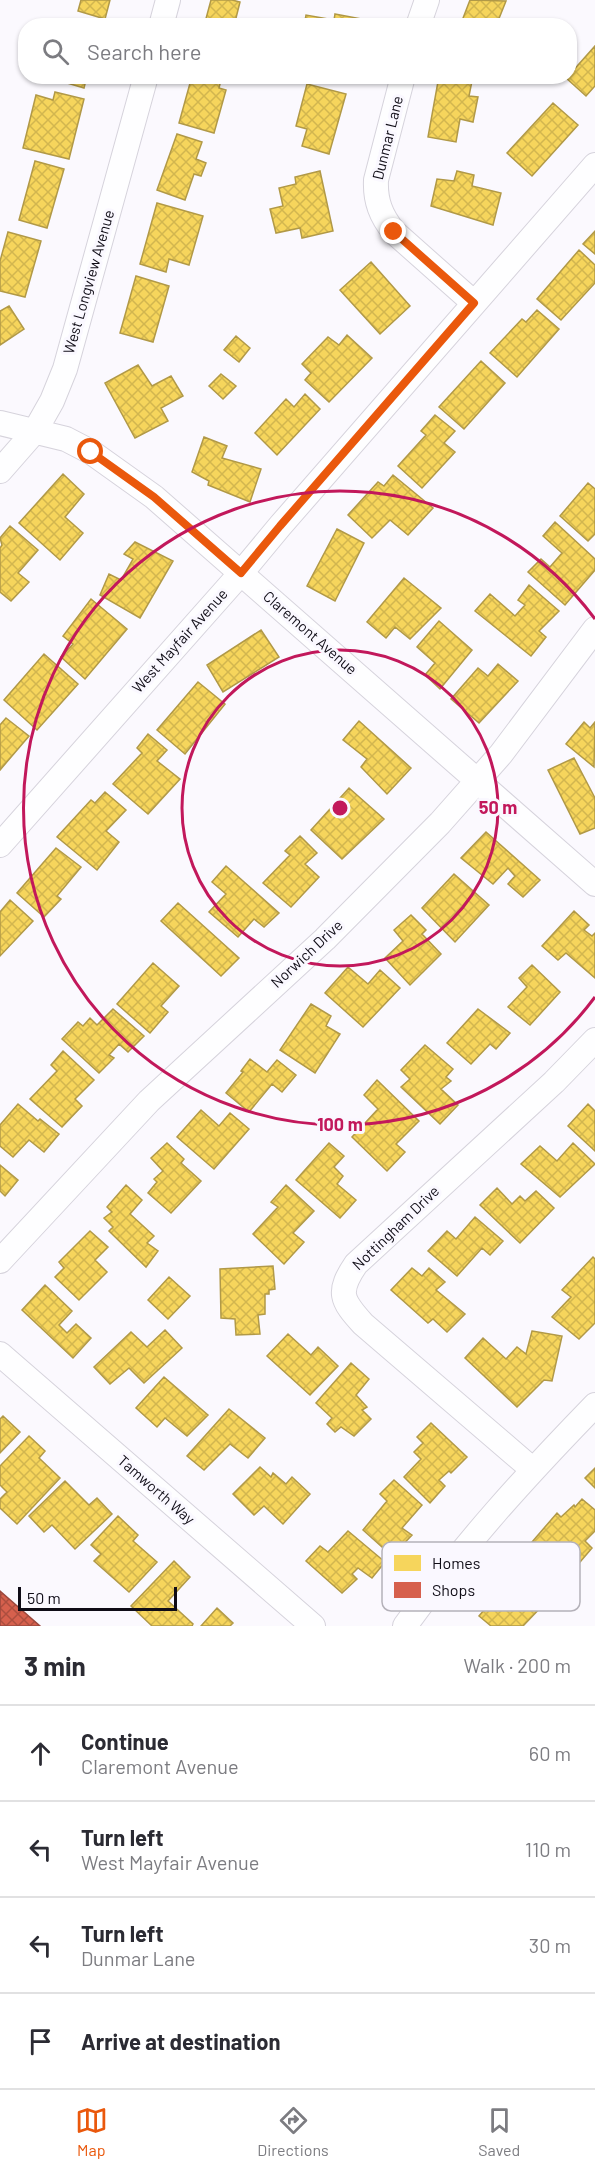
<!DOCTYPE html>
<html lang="en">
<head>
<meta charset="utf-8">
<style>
	:root { --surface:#fff; --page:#f7f7f7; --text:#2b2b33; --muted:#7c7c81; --line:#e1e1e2; --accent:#ea580c }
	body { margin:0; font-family:Barlow,sans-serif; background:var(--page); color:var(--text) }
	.scale { position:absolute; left:18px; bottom:15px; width:159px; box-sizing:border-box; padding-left:6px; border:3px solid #0f0c16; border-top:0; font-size:16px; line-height:21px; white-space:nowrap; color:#0f0c16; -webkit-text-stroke:4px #faf8ff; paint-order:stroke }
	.stop { position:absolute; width:18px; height:18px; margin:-14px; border:4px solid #ea580c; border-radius:50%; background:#fff }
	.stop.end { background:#ea580c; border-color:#fff; box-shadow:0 2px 6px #0008 }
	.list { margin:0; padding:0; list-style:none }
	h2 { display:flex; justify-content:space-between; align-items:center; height:78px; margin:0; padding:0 24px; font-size:26px }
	h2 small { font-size:20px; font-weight:400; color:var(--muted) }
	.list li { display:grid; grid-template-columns:39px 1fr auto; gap:18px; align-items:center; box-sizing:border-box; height:96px; padding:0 24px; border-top:2px solid var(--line) }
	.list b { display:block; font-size:22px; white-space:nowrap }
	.list p { margin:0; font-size:20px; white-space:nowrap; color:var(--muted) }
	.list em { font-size:20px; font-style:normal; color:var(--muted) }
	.icon { flex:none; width:33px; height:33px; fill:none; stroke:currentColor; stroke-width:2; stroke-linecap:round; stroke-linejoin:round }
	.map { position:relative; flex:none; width:595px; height:1626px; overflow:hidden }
	.search { position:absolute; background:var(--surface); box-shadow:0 2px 4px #0004; left:18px; right:18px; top:18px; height:66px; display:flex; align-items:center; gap:15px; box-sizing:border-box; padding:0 21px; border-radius:24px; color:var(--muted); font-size:22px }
	.sheet { height:462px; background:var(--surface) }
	nav { display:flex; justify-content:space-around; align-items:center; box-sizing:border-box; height:84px; border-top:2px solid var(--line); background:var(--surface); font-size:16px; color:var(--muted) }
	nav a { display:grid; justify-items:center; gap:3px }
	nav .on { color:var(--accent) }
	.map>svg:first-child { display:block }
</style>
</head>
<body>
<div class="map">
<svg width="595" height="1626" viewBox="0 0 595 1626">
	<defs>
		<pattern id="homes-cross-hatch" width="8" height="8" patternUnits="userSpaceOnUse" patternTransform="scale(1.5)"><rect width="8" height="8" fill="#f6d55c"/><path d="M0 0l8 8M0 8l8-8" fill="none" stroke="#d2b64f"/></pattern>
		<pattern id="shops-cross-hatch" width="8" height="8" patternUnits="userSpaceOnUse" patternTransform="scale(1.5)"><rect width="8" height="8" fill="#d6604d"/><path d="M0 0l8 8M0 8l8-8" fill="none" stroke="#ac4e3f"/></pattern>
	</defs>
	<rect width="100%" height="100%" fill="#fbf9fe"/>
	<path fill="url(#homes-cross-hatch)" stroke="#b19947" stroke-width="1.5" d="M 81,0 L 110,0 L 105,19 L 78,11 Z
		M 211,0 L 232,0 L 240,2 L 234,26 L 204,26 Z
		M 470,0 L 506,1 L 496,26 L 460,26 Z
		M 335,14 L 362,19 L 361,26 L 304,26 L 306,15 L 334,20 Z
		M 595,46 L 595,86 L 586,96 L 566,78 L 570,76 L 570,74 Z
		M 58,76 L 87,76 L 84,88 L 57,80 Z
		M 192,76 L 222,76 L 219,88 L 226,90 L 214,133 L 179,123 Z
		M 439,76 L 473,76 L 469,96 L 478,97 L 473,122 L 460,119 L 456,142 L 428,137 Z
		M 307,84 L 346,94 L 329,154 L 302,146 L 307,129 L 296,126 Z
		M 55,92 L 84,99 L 69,159 L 23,148 L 36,95 L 53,100 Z
		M 553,103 L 578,125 L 532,176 L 507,153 Z
		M 177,134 L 202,142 L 196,159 L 206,163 L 201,176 L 194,174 L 185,200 L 157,190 Z
		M 35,161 L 64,169 L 47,228 L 19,220 Z
		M 320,171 L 333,231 L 302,238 L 300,228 L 276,233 L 270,209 L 283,206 L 279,188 L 296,184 L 295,177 Z
		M 457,171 L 474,175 L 472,186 L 501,193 L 493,225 L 431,206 L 437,179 L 454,181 Z
		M 157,203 L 203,216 L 189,265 L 169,259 L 166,272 L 140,264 Z
		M 595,231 L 595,254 L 583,244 Z
		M 8,232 L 41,241 L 25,297 L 0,291 L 0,261 Z
		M 579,250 L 595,265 L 595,283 L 561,320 L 537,299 Z
		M 371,262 L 410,306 L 380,334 L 340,290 Z
		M 136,276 L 169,286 L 153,342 L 120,333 Z
		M 9,306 L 24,329 L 0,345 L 0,311 Z
		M 537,310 L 559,329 L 517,377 L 490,353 L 522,319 L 526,322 Z
		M 347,335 L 372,358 L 329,402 L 305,380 L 311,373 L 302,364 L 328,337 L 339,345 Z
		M 236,336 L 250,348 L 239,362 L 224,350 Z
		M 481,361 L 505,383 L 464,429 L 439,407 Z
		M 138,365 L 152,386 L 171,376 L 183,396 L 161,408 L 168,421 L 135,438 L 105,383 Z
		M 221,374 L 236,386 L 223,399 L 209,386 Z
		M 305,394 L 320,409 L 277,455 L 255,433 L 286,399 L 294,407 Z
		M 435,415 L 455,431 L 444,443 L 455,452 L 422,488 L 398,466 L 426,435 L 421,431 Z
		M 204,437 L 227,446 L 222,458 L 261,469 L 250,502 L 208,485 L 209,481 L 192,472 Z
		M 63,474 L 84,494 L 65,517 L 83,533 L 60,560 L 19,523 Z
		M 393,475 L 433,508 L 408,535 L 390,520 L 372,538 L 348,515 L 378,482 L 384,486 Z
		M 588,483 L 595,489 L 595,534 L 588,541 L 560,516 Z
		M 555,522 L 595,559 L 595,570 L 565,605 L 528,572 L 541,559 L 550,567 L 562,553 L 543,536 Z
		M 10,526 L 38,550 L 18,573 L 29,582 L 11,601 L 0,592 L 0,548 L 2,545 L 0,538 Z
		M 337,529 L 364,543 L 335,601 L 307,586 Z
		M 135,542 L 173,561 L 140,618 L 100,595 L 109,574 L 121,580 L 133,559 L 124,554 Z
		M 404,578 L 441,608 L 410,639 L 395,627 L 386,638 L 367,622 Z
		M 529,585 L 559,611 L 539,631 L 546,637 L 531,656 L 475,611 L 490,594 L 515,616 L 525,605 L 518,600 Z
		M 91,599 L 127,629 L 85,679 L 61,657 L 73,644 L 63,636 Z
		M 439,621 L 472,650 L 440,689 L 425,675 L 435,663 L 417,647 Z
		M 261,630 L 279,657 L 223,692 L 207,665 Z
		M 44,654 L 78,684 L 37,730 L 4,700 Z
		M 498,664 L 518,681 L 479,723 L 451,699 L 478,668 L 488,676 Z
		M 198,682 L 225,704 L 185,754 L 157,730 Z
		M 6,718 L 29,736 L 0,770 L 0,725 Z
		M 359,721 L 411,768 L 387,794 L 361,767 L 367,759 L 343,740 Z
		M 584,722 L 590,728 L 595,722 L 594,767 L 566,744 Z
		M 148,734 L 167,750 L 157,761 L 180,779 L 148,814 L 113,784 L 142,753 L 137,748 Z
		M 574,758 L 595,798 L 595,828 L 580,834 L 548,770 Z
		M 349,788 L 384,819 L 342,859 L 311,830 Z
		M 105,792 L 126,810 L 106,831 L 119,842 L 97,870 L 57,837 L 91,800 L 95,803 Z
		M 486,832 L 540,880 L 523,897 L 508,884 L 515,876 L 508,868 L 493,884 L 461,858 Z
		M 300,836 L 317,853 L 305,864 L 319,877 L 291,907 L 263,883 L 290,855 L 285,851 Z
		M 56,848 L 81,867 L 57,896 L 61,899 L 44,917 L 17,893 Z
		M 226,866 L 279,913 L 264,927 L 254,919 L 238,937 L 209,912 L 226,894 L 212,882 Z
		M 454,874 L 489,905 L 455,942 L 422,908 Z
		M 10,900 L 33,921 L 0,956 L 0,912 Z
		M 178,903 L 239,958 L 221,976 L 161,921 Z
		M 574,911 L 589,925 L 584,930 L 592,936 L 595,933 L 595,978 L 566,953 L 558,960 L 542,946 Z
		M 411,915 L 426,930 L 422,934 L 441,954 L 410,985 L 385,958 L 403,941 L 394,930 Z
		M 153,963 L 179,986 L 161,1006 L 168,1012 L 150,1033 L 117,1004 Z
		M 532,965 L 560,992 L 530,1025 L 508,1007 L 527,987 L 519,978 Z
		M 348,967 L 368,984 L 380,970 L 400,988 L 363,1027 L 325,993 Z
		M 311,1004 L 331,1016 L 326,1026 L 340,1034 L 315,1073 L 280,1050 Z
		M 113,1009 L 144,1036 L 128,1052 L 119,1044 L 109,1055 L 114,1058 L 99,1073 L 62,1039 L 78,1022 L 83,1026 L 90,1018 L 97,1025 Z
		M 478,1009 L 510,1033 L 496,1049 L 490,1044 L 471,1064 L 447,1043 Z
		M 425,1045 L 453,1069 L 446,1077 L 451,1081 L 441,1089 L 458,1105 L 440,1124 L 401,1087 L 410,1079 L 401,1070 Z
		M 63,1051 L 94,1080 L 75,1099 L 82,1106 L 62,1127 L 30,1099 L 57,1071 L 51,1065 Z
		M 250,1059 L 267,1072 L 277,1060 L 296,1075 L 282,1092 L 272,1084 L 249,1112 L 226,1093 L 243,1072 L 241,1071 Z
		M 377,1080 L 419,1121 L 396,1144 L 405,1152 L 387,1171 L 352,1137 L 378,1109 L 364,1095 Z
		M 18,1104 L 38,1121 L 40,1119 L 59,1134 L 44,1152 L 29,1140 L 13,1157 L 0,1146 L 0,1125 Z
		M 588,1104 L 595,1111 L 595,1151 L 568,1126 Z
		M 201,1110 L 219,1126 L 230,1113 L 249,1129 L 214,1169 L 177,1137 Z
		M 167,1143 L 184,1159 L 181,1163 L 201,1181 L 171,1213 L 148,1193 L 157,1182 L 154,1179 L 163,1171 L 151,1158 Z
		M 329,1143 L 344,1156 L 334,1167 L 343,1176 L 337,1184 L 356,1200 L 340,1218 L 296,1180 Z
		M 573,1143 L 595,1164 L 560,1197 L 521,1164 L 540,1146 L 557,1161 Z
		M 0,1165 L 18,1180 L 5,1196 L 0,1191 Z
		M 126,1185 L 142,1200 L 130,1214 L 154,1236 L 147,1243 L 158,1251 L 146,1267 L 109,1231 L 113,1227 L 104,1218 L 112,1212 L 107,1207 Z
		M 286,1185 L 314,1211 L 293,1233 L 304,1242 L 284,1264 L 253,1234 L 278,1207 L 271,1202 Z
		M 497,1188 L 512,1204 L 520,1196 L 525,1201 L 536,1191 L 554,1208 L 520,1243 L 480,1205 Z
		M 475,1217 L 503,1241 L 490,1255 L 482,1248 L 457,1276 L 428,1251 L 447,1231 L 456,1239 Z
		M 90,1231 L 108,1247 L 95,1260 L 107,1272 L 79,1300 L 55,1277 L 64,1268 L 59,1262 Z
		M 593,1257 L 595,1259 L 595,1323 L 579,1339 L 552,1317 L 571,1297 L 562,1290 Z
		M 273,1266 L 275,1289 L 269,1290 L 269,1294 L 265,1294 L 265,1314 L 258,1315 L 260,1334 L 236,1335 L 235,1319 L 221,1318 L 220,1269 Z
		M 412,1268 L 422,1276 L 429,1268 L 445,1282 L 436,1290 L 465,1314 L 447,1332 L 433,1319 L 428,1323 L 391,1290 Z
		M 169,1277 L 190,1296 L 168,1319 L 148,1300 Z
		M 45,1285 L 72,1311 L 59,1325 L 67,1333 L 76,1324 L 91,1338 L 73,1358 L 22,1310 Z
		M 165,1330 L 182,1348 L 144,1383 L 129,1368 L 110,1384 L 94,1367 L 131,1332 L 147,1347 Z
		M 532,1331 L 562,1336 L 552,1381 L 544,1380 L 517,1407 L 465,1358 L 483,1338 L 506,1359 L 517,1347 L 526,1354 Z
		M 288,1334 L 311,1355 L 318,1347 L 338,1366 L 310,1395 L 267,1356 Z
		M 351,1363 L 369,1379 L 356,1395 L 367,1407 L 362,1410 L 371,1419 L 354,1436 L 341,1427 L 335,1432 L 327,1424 L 332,1418 L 316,1403 Z
		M 164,1377 L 208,1415 L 187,1436 L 165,1418 L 157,1427 L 136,1408 Z
		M 229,1409 L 265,1438 L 248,1458 L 230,1444 L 204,1470 L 187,1456 Z
		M 3,1416 L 20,1432 L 0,1453 L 0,1419 Z
		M 431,1423 L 467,1457 L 451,1473 L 449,1471 L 439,1480 L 445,1486 L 430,1503 L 404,1477 L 421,1459 L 414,1452 L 423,1443 L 417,1437 Z
		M 29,1436 L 45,1451 L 39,1458 L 60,1478 L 17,1524 L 0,1508 L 0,1499 L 7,1492 L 0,1485 L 0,1466 Z
		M 260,1467 L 271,1477 L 273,1473 L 286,1484 L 292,1477 L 310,1494 L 283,1524 L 264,1506 L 254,1515 L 233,1494 Z
		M 595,1468 L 595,1488 L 585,1478 Z
		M 394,1480 L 422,1505 L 402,1528 L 412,1535 L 392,1556 L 363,1530 L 387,1501 L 380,1494 Z
		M 65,1481 L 89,1505 L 97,1498 L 112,1514 L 75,1549 L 52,1525 L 44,1532 L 29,1516 Z
		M 582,1499 L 595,1510 L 595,1531 L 585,1541 L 592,1548 L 563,1582 L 526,1549 L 557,1513 L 561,1517 L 574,1505 L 575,1507 Z
		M 118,1516 L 138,1535 L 133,1541 L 157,1562 L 129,1592 L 94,1561 L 101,1554 L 91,1545 Z
		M 348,1531 L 385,1562 L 372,1578 L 358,1568 L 352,1574 L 357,1579 L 342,1593 L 306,1561 L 320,1546 L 328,1552 Z
		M 521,1557 L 549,1583 L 537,1594 L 545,1603 L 523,1626 L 491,1626 L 479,1616 L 497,1595 L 491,1591 Z
		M 174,1561 L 190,1577 L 168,1601 L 193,1624 L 192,1626 L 152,1626 L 131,1606 Z
		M 217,1608 L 233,1623 L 230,1626 L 201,1626 Z"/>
	<path fill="url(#shops-cross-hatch)" stroke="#9a473c" stroke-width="1.5" d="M 0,1591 L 40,1626 L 0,1626 Z"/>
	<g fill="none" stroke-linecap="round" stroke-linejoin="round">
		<defs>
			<path id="minor" d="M 161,26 L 168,0
				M 418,26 L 427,0
				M 403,76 L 376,180 C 375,201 381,216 394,232 L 474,303
				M 0,423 L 66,439 L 91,452 L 154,497 L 595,884
				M 0,471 L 35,431 L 52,401 L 65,369 L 146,76
				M 0,845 L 241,573 L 280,526 L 595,165
				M 0,1261 L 149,1101 L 325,939 L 440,823 L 501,754 L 595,629
				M 0,1354 L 313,1626
				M 532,1469 L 363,1324 C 341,1300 337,1292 356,1264 L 554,1082 L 595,1040
				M 405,1626 C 462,1546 527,1475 595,1405"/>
		</defs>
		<use href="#minor" stroke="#d6d3dc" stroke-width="26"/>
		<use href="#minor" stroke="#fefeff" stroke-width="24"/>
	</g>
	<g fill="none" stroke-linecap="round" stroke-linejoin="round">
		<path stroke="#ea580c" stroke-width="8" d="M 91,452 L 154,497 L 241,573 L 280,526 L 474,303 L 394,232"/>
	</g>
	<g fill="none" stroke="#c2185b" stroke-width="3">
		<circle cx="340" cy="808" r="158"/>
		<path d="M595 997A317 317 0 1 1 595 619"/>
	</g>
	<g text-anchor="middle" stroke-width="6" stroke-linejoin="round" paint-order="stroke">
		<g font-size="15" fill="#0f0c16" stroke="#faf8ff">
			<text transform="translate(388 138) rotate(-76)" y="5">Dunmar Lane</text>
			<text transform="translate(89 282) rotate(-74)" y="5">West Longview Avenue</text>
			<text transform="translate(310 633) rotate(41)" y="5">Claremont Avenue</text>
			<text transform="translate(180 641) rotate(-48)" y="5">West Mayfair Avenue</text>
			<text transform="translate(307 954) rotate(-43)" y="5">Norwich Drive</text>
			<text transform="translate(396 1228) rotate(-44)" y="5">Nottingham Drive</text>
			<text transform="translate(156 1490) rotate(41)" y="5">Tamworth Way</text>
		</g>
	</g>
	<rect x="382" y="1542" width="198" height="69" rx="9" fill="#faf8ff" stroke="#b4b1b9" stroke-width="1.5"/>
	<rect x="394" y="1555" width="27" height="16" fill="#f6d55c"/>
	<rect x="394" y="1582" width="27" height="16" fill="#d6604d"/>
	<g font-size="16" fill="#0f0c16">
		<text x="432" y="1569">Homes</text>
		<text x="432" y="1596">Shops</text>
	</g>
	<circle cx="340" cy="808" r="9" fill="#c2185b" stroke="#faf8ff" stroke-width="3"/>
	<g font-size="18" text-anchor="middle" font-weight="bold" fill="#c2185b" stroke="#faf8ff" stroke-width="6" stroke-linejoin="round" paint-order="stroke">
		<text x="498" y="814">50 m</text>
		<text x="340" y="1131">100 m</text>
	</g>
</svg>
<div class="scale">50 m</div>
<div class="stop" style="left:91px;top:452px"></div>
<div class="stop end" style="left:394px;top:232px"></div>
<div class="search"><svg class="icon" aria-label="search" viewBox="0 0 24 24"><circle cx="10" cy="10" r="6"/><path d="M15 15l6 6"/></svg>Search here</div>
</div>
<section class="sheet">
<h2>3 min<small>Walk · 200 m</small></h2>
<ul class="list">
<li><svg class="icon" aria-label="ahead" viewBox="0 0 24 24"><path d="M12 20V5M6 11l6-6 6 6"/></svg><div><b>Continue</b><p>Claremont Avenue</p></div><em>60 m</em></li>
<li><svg class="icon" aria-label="left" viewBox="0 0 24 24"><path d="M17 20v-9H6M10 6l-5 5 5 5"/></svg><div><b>Turn left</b><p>West Mayfair Avenue</p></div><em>110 m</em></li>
<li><svg class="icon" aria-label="left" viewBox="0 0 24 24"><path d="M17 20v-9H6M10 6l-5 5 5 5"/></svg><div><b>Turn left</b><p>Dunmar Lane</p></div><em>30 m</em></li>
<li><svg class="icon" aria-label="arrive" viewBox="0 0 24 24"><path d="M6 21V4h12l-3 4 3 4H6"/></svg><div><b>Arrive at destination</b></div></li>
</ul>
</section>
<nav>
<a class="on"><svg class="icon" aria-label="map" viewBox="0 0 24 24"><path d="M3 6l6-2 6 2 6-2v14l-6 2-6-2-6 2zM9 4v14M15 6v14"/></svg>Map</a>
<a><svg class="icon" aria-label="directions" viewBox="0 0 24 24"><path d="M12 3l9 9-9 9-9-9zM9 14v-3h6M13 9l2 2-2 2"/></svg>Directions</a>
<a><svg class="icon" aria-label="saved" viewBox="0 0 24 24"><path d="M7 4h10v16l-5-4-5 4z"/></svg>Saved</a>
</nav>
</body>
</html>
